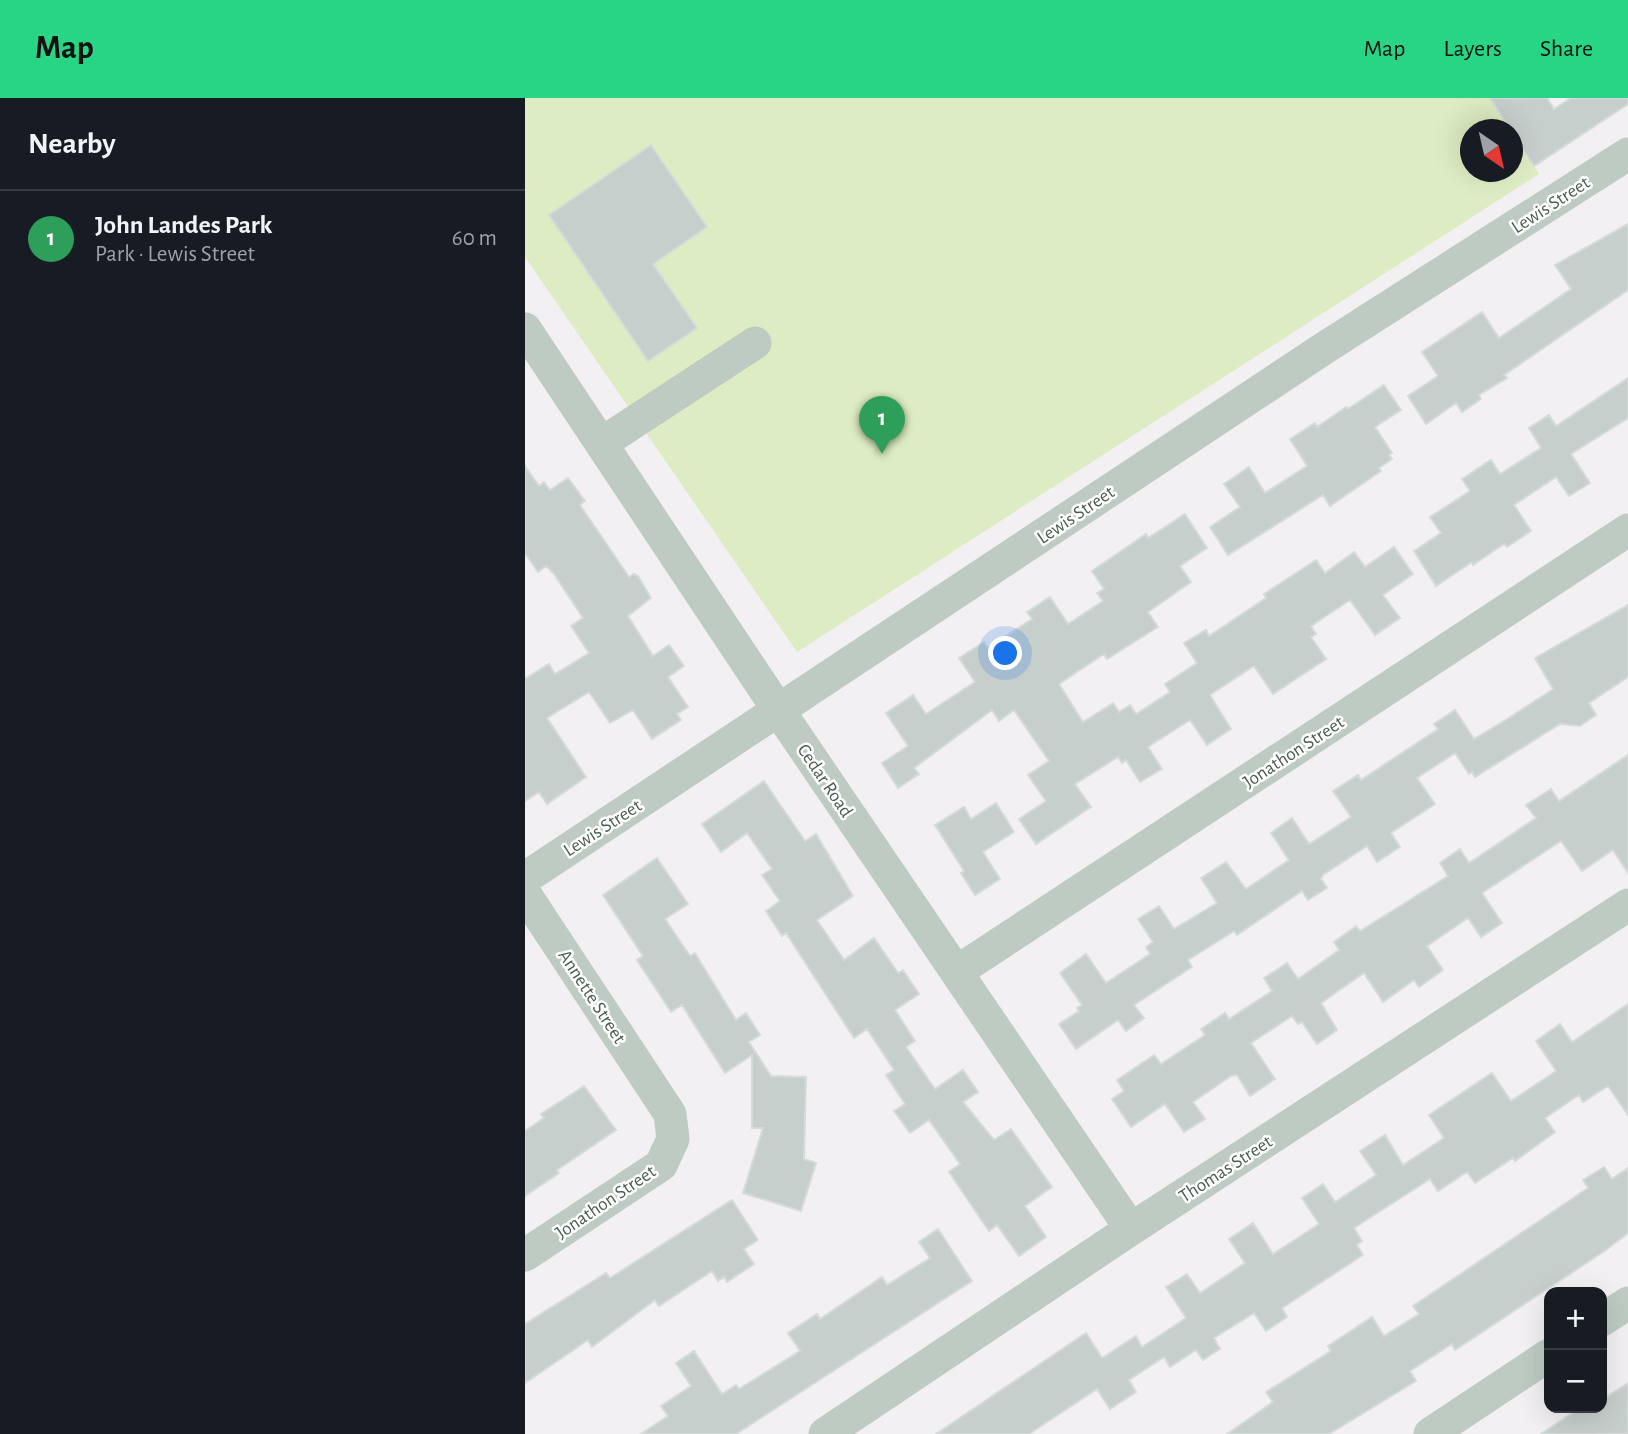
<!DOCTYPE html>
<html lang="en">
<head>
<meta charset="utf-8">
<style>
	:root { --surface:#171b24; --page:#242831; --text:#f1f3f6; --muted:#9ea1a6; --line:#363941; --accent:#27d585 }
	body { margin:0; font-family:"Alegreya Sans",sans-serif; background:var(--page); color:var(--text) }
	.controls { position:absolute; right:21px; bottom:21px; display:grid; overflow:hidden; border-radius:14px; box-shadow:0 7px 28px #0002 }
	.controls button { width:63px; height:63px; display:grid; place-items:center; padding:0; border:0; border-bottom:2px solid var(--line); background:var(--surface); color:var(--text); font:35px sans-serif }
	.compass { position:absolute; left:935px; top:21px; width:63px; height:63px; border-radius:50%; background:var(--surface); box-shadow:0 7px 28px #0002; rotate:146deg }
	.you { position:absolute; left:481px; top:556px; width:24px; height:24px; margin:-18px; border:5px solid #fff; border-radius:50%; background:#1a73e8; box-shadow:0 0 0 10px #1a73e833 }
	.badge { display:grid; place-items:center; width:46px; height:46px; border-radius:50%; background:var(--accent); color:#fff; font-size:23px; font-weight:700 }
	.pin { position:absolute; translate:-50% -58px; filter:drop-shadow(0 2px 4px #0008) }
	.pin::after { content:''; position:absolute; top:37px; width:24px; height:21px; background:inherit; clip-path:polygon(0 0,100% 0,50% 100%) }
	.list { margin:0; padding:0; list-style:none }
	h2 { display:flex; justify-content:space-between; align-items:center; height:91px; margin:0; padding:0 28px; font-size:30px }
	h2 small { font-size:23px; font-weight:400; color:var(--muted) }
	.list li { display:grid; grid-template-columns:46px 1fr auto; gap:21px; align-items:center; box-sizing:border-box; height:98px; padding:0 28px; border-top:2px solid var(--line) }
	.list b { display:block; font-size:26px; white-space:nowrap }
	.list p { margin:0; font-size:23px; white-space:nowrap; color:var(--muted) }
	.list em { font-size:23px; font-style:normal; color:var(--muted) }
	.map { position:relative; flex:none; width:1103px; height:1336px; overflow:hidden }
	header { display:flex; align-items:center; gap:42px; box-sizing:border-box; height:98px; padding:0 35px; background:var(--accent); color:#111 }
	header strong { font-size:33px }
	nav { display:flex; gap:38px; margin-inline-start:auto; font-size:24px }
	main { display:flex }
	aside { flex:1; background:var(--surface) }
	.map>svg:first-child { display:block }
</style>
</head>
<body>
<header>
<strong>Map</strong>
<nav><a>Map</a><a>Layers</a><a>Share</a></nav>
</header>
<main>
<aside>
<h2>Nearby<small></small></h2>
<ul class="list">
<li><span class="badge" style="background:#2e9e5b">1</span><div><b>John Landes Park</b><p>Park · Lewis Street</p></div><em>60 m</em></li>
</ul>
</aside>
<div class="map">
<svg width="1103" height="1336" viewBox="0 0 1103 1336">
	<rect width="100%" height="100%" fill="#f2f0f2"/>
	<path fill="#ddecc2" d="M 0,0 L 964,0 L 985,31 L 946,32 L 946,74 L 988,74 L 988,36 L 1014,76 L 272,554 L 0,159 Z"/>
	<path fill="#c7cfcc" stroke="#d4dbd9" stroke-width="2" d="M 965,0 L 1022,0 L 1029,11 L 1046,0 L 1103,0 L 1103,6 L 1009,68 Z
		M 126,47 L 182,129 L 128,166 L 172,230 L 123,263 L 24,117 Z
		M 1103,126 L 1103,192 L 979,277 L 982,280 L 954,297 L 956,301 L 937,314 L 931,305 L 901,326 L 883,298 L 913,278 L 897,254 L 957,214 L 974,240 L 1046,191 L 1030,167 Z
		M 1103,280 L 1103,320 L 1046,356 L 1065,385 L 1044,398 L 1031,379 L 989,407 L 1006,433 L 982,449 L 979,446 L 948,467 L 947,464 L 911,488 L 889,453 L 916,435 L 905,419 L 945,393 L 937,381 L 966,362 L 975,376 L 1016,350 L 1004,330 L 1024,317 L 1031,328 Z
		M 859,287 L 876,312 L 850,329 L 867,355 L 864,357 L 867,361 L 854,370 L 856,373 L 805,408 L 798,397 L 703,457 L 685,429 L 715,409 L 699,386 L 724,369 L 740,395 L 782,368 L 765,341 L 790,325 L 792,329 L 821,309 L 823,311 Z
		M 0,368 L 14,388 L 19,384 L 25,392 L 43,380 L 60,403 L 55,407 L 104,479 L 109,476 L 113,478 L 126,500 L 103,518 L 128,558 L 144,547 L 159,568 L 143,579 L 163,609 L 152,616 L 156,622 L 127,641 L 108,612 L 85,625 L 64,594 L 22,620 L 61,679 L 22,706 L 14,694 L 0,703 L 0,581 L 24,566 L 30,576 L 64,555 L 46,528 L 58,520 L 29,476 L 21,468 L 13,474 L 0,455 Z
		M 660,416 L 682,450 L 655,468 L 666,484 L 623,514 L 633,529 L 582,561 L 579,556 L 534,586 L 558,624 L 588,605 L 594,614 L 605,607 L 611,616 L 645,594 L 640,586 L 672,565 L 659,545 L 681,532 L 684,538 L 741,500 L 739,496 L 791,462 L 800,475 L 829,454 L 840,469 L 869,449 L 888,476 L 858,497 L 875,520 L 850,537 L 825,502 L 786,528 L 791,536 L 786,539 L 801,561 L 748,596 L 729,568 L 685,597 L 706,631 L 682,647 L 665,622 L 623,649 L 637,671 L 615,684 L 601,662 L 597,665 L 593,659 L 550,686 L 566,709 L 511,746 L 494,721 L 521,703 L 503,677 L 524,663 L 489,612 L 474,623 L 467,612 L 389,670 L 394,676 L 373,690 L 357,665 L 383,648 L 361,615 L 388,597 L 401,616 L 450,584 L 434,560 L 459,544 L 463,550 L 507,521 L 502,514 L 525,499 L 543,526 L 578,503 L 572,495 L 579,491 L 567,473 L 621,436 L 623,440 Z
		M 1103,507 L 1103,579 L 1064,605 L 1071,617 L 1055,628 L 1035,626 L 950,679 L 947,674 L 944,676 L 930,655 L 892,680 L 910,706 L 866,735 L 875,749 L 852,764 L 842,748 L 798,777 L 796,781 L 802,790 L 783,802 L 777,793 L 712,837 L 709,833 L 663,862 L 667,869 L 609,907 L 619,920 L 601,933 L 593,922 L 551,951 L 534,926 L 554,913 L 552,910 L 557,907 L 535,875 L 561,856 L 581,885 L 625,856 L 621,849 L 628,844 L 613,821 L 634,808 L 649,831 L 692,805 L 676,780 L 701,764 L 721,791 L 764,762 L 746,735 L 767,720 L 784,746 L 826,719 L 808,693 L 833,677 L 836,682 L 913,631 L 909,626 L 930,612 L 949,641 L 984,620 L 1028,591 L 1010,560 Z
		M 1103,657 L 1103,775 L 1088,752 L 1057,773 L 1036,743 L 957,795 L 977,825 L 956,839 L 943,820 L 902,848 L 918,872 L 894,889 L 889,882 L 858,904 L 839,875 L 796,905 L 812,932 L 792,946 L 777,924 L 773,926 L 767,918 L 726,945 L 750,981 L 725,998 L 712,977 L 706,978 L 668,1004 L 680,1021 L 659,1034 L 640,1006 L 606,1029 L 587,1001 L 599,993 L 592,982 L 629,957 L 636,966 L 680,937 L 676,931 L 700,915 L 704,921 L 747,893 L 739,880 L 762,865 L 773,881 L 814,852 L 809,844 L 831,828 L 835,833 L 923,778 L 915,765 L 935,751 L 944,765 L 1011,720 L 1001,707 L 1026,691 L 1034,703 Z
		M 239,683 L 280,743 L 291,736 L 328,798 L 292,822 L 319,862 L 349,840 L 373,875 L 378,872 L 394,896 L 370,912 L 390,943 L 381,949 L 410,991 L 438,972 L 453,994 L 438,1004 L 469,1042 L 486,1031 L 527,1089 L 500,1108 L 521,1139 L 494,1158 L 472,1127 L 464,1133 L 424,1074 L 435,1066 L 404,1022 L 385,1035 L 369,1013 L 380,1006 L 361,977 L 369,972 L 342,931 L 329,940 L 261,835 L 257,838 L 241,813 L 255,803 L 237,777 L 247,771 L 222,735 L 196,754 L 177,726 Z
		M 471,705 L 489,734 L 458,754 L 475,781 L 450,797 L 436,775 L 439,773 L 410,727 L 439,709 L 446,721 Z
		M 132,760 L 163,806 L 140,821 L 165,858 L 170,855 L 211,922 L 221,915 L 235,937 L 224,944 L 246,978 L 281,979 L 279,1061 L 291,1065 L 276,1113 L 218,1095 L 238,1030 L 227,1030 L 227,957 L 200,975 L 157,907 L 146,914 L 112,862 L 118,858 L 78,797 Z
		M 1103,906 L 1103,1017 L 1083,988 L 1058,1004 L 1054,997 L 1020,1020 L 1030,1034 L 990,1063 L 988,1060 L 950,1085 L 942,1074 L 913,1093 L 905,1081 L 829,1130 L 837,1143 L 832,1147 L 838,1157 L 757,1210 L 762,1219 L 741,1233 L 729,1215 L 689,1240 L 695,1251 L 678,1262 L 671,1252 L 645,1269 L 639,1259 L 604,1282 L 611,1294 L 585,1311 L 572,1291 L 504,1336 L 411,1336 L 561,1235 L 577,1260 L 611,1238 L 617,1249 L 661,1220 L 641,1189 L 662,1176 L 675,1195 L 720,1165 L 704,1141 L 728,1125 L 748,1156 L 794,1126 L 777,1100 L 798,1086 L 810,1104 L 851,1077 L 835,1053 L 860,1037 L 878,1067 L 919,1040 L 904,1017 L 967,975 L 986,1003 L 1031,973 L 1011,943 L 1035,926 L 1047,944 Z
		M 59,988 L 91,1032 L 32,1072 L 34,1075 L 0,1098 L 0,1033 L 19,1020 L 16,1016 Z
		M 1079,1069 L 1087,1081 L 1103,1070 L 1103,1135 L 1081,1152 L 930,1252 L 927,1246 L 885,1273 L 891,1283 L 804,1336 L 702,1336 L 748,1304 L 741,1294 L 806,1253 L 803,1248 L 847,1219 L 859,1238 L 894,1216 L 888,1208 L 1063,1090 L 1058,1082 Z
		M 207,1102 L 233,1142 L 219,1151 L 229,1166 L 202,1184 L 199,1179 L 193,1183 L 187,1173 L 134,1208 L 130,1202 L 67,1249 L 63,1242 L 0,1285 L 0,1226 L 81,1175 L 85,1180 Z
		M 413,1131 L 447,1183 L 211,1336 L 116,1336 L 143,1318 L 136,1308 L 166,1288 L 151,1265 L 169,1253 L 197,1296 L 211,1287 L 214,1291 L 275,1253 L 263,1235 L 292,1216 L 295,1221 L 357,1179 L 362,1187 L 405,1160 L 394,1144 Z
		M 1103,1285 L 1103,1336 L 1016,1336 L 1055,1310 L 1077,1310 L 1077,1302 Z"/>
	<g fill="none" stroke-linecap="round" stroke-linejoin="round">
		<path stroke="#bdcbc3" stroke-width="33" d="M 0,231 L 254,613 L 606,1131
			M 77,345 L 230,245
			M 0,780 L 801,249 L 1103,56
			M 0,796 L 145,1016 L 148,1041 L 136,1067 L 0,1157
			M 433,873 L 1103,432
			M 1077,1222 L 1103,1205
			M 300,1336 L 606,1131 L 1103,807
			M 905,1336 L 1024,1257"/>
	</g>
	<g text-anchor="middle" stroke-width="5" stroke-linejoin="round" paint-order="stroke">
		<g font-size="19" fill="#495c52" stroke="#fff">
			<text transform="translate(1025 106) rotate(-33)" y="7">Lewis Street</text>
			<text transform="translate(550 416) rotate(-34)" y="7">Lewis Street</text>
			<text transform="translate(768 653) rotate(-33)" y="7">Jonathon Street</text>
			<text transform="translate(301 682) rotate(56)" y="7">Cedar Road</text>
			<text transform="translate(77 729) rotate(-33)" y="7">Lewis Street</text>
			<text transform="translate(68 898) rotate(57)" y="7">Annette Street</text>
			<text transform="translate(700 1070) rotate(-33)" y="7">Thomas Street</text>
			<text transform="translate(80 1103) rotate(-34)" y="7">Jonathon Street</text>
		</g>
	</g>
</svg>
<div class="controls">
<button>+</button>
<button>−</button>
</div>
<svg class="compass" viewBox="-18 -18 36 36"><path d="M0-13l5 13h-10z" fill="#e53935"/><path d="M0 13l5-13h-10z" fill="#9ea1a6"/></svg>
<div class="you"></div>
<div class="pin badge" style="left:357px;top:356px;background:#2e9e5b">1</div>
</div>
</main>
</body>
</html>
